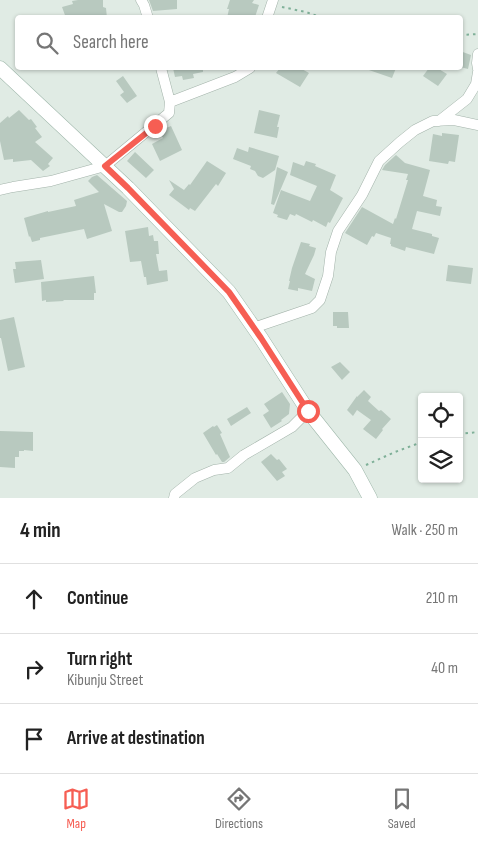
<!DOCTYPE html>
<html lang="en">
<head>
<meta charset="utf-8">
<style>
	:root { --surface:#fff; --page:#f2f2f2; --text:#222; --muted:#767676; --line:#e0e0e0; --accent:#f65e53 }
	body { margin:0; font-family:"Sofia Sans Condensed",sans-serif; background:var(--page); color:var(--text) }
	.controls { position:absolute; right:15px; bottom:15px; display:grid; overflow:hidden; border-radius:5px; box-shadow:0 1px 4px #0004 }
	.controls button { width:45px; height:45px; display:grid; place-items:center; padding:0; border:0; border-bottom:1px solid var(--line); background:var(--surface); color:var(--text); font:25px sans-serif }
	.stop { position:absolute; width:15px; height:15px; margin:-11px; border:4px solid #f65e53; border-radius:50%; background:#fff }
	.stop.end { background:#f65e53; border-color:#fff; box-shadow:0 1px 5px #0008 }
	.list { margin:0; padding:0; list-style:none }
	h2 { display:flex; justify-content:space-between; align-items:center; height:65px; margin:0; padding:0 20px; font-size:21px }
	h2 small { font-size:16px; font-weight:400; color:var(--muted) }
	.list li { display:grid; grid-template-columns:32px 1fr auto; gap:15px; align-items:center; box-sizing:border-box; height:70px; padding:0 20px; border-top:1px solid var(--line) }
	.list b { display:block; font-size:19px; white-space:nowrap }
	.list p { margin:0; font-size:16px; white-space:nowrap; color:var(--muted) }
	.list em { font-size:16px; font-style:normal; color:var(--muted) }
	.icon { flex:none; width:28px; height:28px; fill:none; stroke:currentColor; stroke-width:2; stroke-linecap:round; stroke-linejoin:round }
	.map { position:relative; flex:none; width:478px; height:498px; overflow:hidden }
	.search { position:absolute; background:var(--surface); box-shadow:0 1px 4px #0004; left:15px; right:15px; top:15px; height:55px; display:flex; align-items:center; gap:12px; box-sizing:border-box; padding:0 18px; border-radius:5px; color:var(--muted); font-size:19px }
	.sheet { height:275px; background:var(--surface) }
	nav { display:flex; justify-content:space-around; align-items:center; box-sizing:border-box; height:70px; border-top:1px solid var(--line); background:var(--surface); font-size:14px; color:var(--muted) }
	nav a { display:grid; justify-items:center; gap:2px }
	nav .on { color:var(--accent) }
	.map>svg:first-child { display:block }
</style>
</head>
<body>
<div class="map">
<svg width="478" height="498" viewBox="0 0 478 498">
	<rect width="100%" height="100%" fill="#e0ebe4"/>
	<path fill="#b8c9bf" d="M 78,0 L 103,0 L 103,7 L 106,8 L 107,18 L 66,18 L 62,7 L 73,4 L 72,1 Z
		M 149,0 L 177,0 L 177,9 L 153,11 Z
		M 230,0 L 254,0 L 252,3 L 259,5 L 255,17 L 249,15 L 248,18 L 227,18 L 229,9 L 227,9 Z
		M 460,51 L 471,55 L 468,69 L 460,67 Z
		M 173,68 L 203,68 L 203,72 L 193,74 L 194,78 L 183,80 L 182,76 L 175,77 Z
		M 280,68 L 300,68 L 309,73 L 300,87 L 276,73 Z
		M 367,68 L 396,68 L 392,78 L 366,69 Z
		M 429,68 L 437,68 L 447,74 L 438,86 L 423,76 Z
		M 123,76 L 137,96 L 127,103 L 120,95 L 124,92 L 116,81 Z
		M 19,110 L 29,120 L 31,119 L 37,127 L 35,128 L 42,137 L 35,142 L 53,158 L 48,164 L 50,166 L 43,171 L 31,160 L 13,162 L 13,159 L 4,160 L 0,141 L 0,123 L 8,116 L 9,118 Z
		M 259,110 L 280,115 L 277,127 L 279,127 L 277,138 L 254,133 Z
		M 171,126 L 182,150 L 160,161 L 152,144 L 163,138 L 159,131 Z
		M 442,133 L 459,135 L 455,162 L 449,161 L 448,164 L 429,161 L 433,134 L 442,136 Z
		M 249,147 L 279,156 L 275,170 L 263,178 L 258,176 L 255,171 L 250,169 L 251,166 L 233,159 L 237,148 L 248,152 Z
		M 135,152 L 154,170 L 146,178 L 127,161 Z
		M 396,155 L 405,163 L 430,170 L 423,196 L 437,200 L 436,206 L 442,207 L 440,216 L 417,211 L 412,229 L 432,234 L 432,236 L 439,238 L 434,254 L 406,247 L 405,251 L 391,246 L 391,244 L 390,244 L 391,238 L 376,233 L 374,237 L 372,236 L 367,245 L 345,233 L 362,207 L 393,224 L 395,218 L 396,219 L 408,180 L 406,180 L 408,174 L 382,170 L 385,165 Z
		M 207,161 L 226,173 L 218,186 L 216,184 L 195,211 L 190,208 L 189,210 L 169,195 L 174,189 L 169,180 L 184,190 L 189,184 L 190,185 Z
		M 306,161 L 316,164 L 315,166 L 336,175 L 330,190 L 343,198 L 330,223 L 328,222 L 326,227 L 313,220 L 312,222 L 296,214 L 295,216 L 290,214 L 287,220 L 277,217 L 278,215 L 273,213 L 281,190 L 310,201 L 317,186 L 290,175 L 293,162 L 304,166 Z
		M 277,167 L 288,172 L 274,205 L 271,204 Z
		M 97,175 L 127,201 L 126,206 L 122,212 L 119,212 L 104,204 L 112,231 L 87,239 L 84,229 L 40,238 L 40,240 L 32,242 L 30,236 L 29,237 L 24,218 L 48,211 L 48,212 L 76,206 L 74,200 L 99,192 L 88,181 L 92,177 Z
		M 148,227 L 149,236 L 153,235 L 154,241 L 158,241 L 159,254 L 156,254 L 159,271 L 167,270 L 168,281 L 147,285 L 146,277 L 144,277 L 141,261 L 130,262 L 125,231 Z
		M 301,242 L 310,244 L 309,246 L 316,248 L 314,255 L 305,274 L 315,279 L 312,291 L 298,288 L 298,291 L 288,289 L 290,281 L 289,281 L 292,268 Z
		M 41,260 L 44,279 L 15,283 L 13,269 L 16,269 L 15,262 Z
		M 448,265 L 473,268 L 471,284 L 446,281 Z
		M 94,276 L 96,293 L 94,293 L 94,300 L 63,300 L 64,301 L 46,302 L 46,300 L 42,301 L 41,282 Z
		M 333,312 L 348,312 L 349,328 L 337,328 L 337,326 L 333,326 Z
		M 14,317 L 25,367 L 8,371 L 1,338 L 0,338 L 0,320 Z
		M 340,362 L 350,372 L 342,380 L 331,367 Z
		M 364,390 L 371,397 L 368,401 L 379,411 L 381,410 L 391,419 L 382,429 L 383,430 L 376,439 L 363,429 L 371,420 L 357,410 L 353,416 L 347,410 L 357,396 L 357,397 Z
		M 282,392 L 290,404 L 289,414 L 281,420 L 282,421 L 271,428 L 263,415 L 269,411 L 264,404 Z
		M 247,407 L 251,413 L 231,426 L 227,419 Z
		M 217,425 L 222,433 L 220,434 L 230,457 L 224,462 L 222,462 L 217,454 L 216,455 L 203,433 L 213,426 L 214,427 Z
		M 0,431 L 33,432 L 33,451 L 24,450 L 24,451 L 19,451 L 19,457 L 15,457 L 15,468 L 0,467 Z
		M 271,454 L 277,460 L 279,459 L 287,469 L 282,472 L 285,476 L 277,481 L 261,462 Z"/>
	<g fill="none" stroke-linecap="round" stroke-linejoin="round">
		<defs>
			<path id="street" d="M 141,0 L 144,5 L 148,18
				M 267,18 L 273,0
				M 478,54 L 477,63 L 478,69
				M 170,102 L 235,77 L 250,68
				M 439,121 L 467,99 L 476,84 L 478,72
				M 0,190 L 13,187 L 51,181 L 105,166 L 169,113 L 170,102 L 161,68
				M 253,328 L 312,308 L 320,300 L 328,276 L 331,252 L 338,231 L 362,195 L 379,161 L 400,142 L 415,130 L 433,121 L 454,120 L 478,125
				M 174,498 L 175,494 L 195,478 L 214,470 L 228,468 L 244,455 L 292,427 L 308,411"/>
			<path id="secondary" d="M 0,68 L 128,188 L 229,292 L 261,338 L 308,411 L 355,470 L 370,498"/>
		</defs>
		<use href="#street" stroke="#a3b3aa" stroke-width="11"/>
		<use href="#secondary" stroke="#9eb7aa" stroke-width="15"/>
		<path stroke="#7fb098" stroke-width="2" stroke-dasharray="2.5 4" stroke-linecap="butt" d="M 282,7 L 306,12 L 323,18
			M 460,35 L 478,34
			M 459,434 L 478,432
			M 366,465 L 395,452 L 422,442"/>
		<use href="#street" stroke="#fff" stroke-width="10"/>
		<use href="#secondary" stroke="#fff" stroke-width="14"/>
	</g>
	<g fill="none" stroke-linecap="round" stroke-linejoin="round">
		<path stroke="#f65e53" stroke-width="6" d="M 155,126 L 105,166 L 128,188 L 229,292 L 261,338 L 308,411"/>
	</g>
</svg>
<div class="controls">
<button><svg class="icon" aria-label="locate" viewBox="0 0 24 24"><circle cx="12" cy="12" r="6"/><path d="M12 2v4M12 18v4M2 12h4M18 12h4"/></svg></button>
<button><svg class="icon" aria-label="layers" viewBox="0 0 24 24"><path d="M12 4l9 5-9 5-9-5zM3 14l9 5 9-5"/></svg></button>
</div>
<div class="stop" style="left:308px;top:411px"></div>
<div class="stop end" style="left:155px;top:126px"></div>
<div class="search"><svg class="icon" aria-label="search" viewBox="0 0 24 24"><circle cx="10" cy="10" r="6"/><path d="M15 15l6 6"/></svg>Search here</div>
</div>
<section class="sheet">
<h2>4 min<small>Walk · 250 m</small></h2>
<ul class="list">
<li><svg class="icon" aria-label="ahead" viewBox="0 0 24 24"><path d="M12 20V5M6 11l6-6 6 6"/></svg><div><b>Continue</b></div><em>210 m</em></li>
<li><svg class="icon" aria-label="right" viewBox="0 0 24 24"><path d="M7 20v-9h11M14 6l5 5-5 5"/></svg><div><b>Turn right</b><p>Kibunju Street</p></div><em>40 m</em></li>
<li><svg class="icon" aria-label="arrive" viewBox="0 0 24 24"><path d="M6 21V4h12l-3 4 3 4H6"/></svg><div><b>Arrive at destination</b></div></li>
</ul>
</section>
<nav>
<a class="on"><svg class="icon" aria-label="map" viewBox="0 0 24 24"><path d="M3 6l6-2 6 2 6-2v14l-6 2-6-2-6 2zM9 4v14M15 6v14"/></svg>Map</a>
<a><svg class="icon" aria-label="directions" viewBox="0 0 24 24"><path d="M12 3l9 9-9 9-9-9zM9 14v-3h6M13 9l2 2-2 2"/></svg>Directions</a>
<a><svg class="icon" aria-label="saved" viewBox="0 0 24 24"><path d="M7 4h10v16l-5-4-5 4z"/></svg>Saved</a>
</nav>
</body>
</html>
